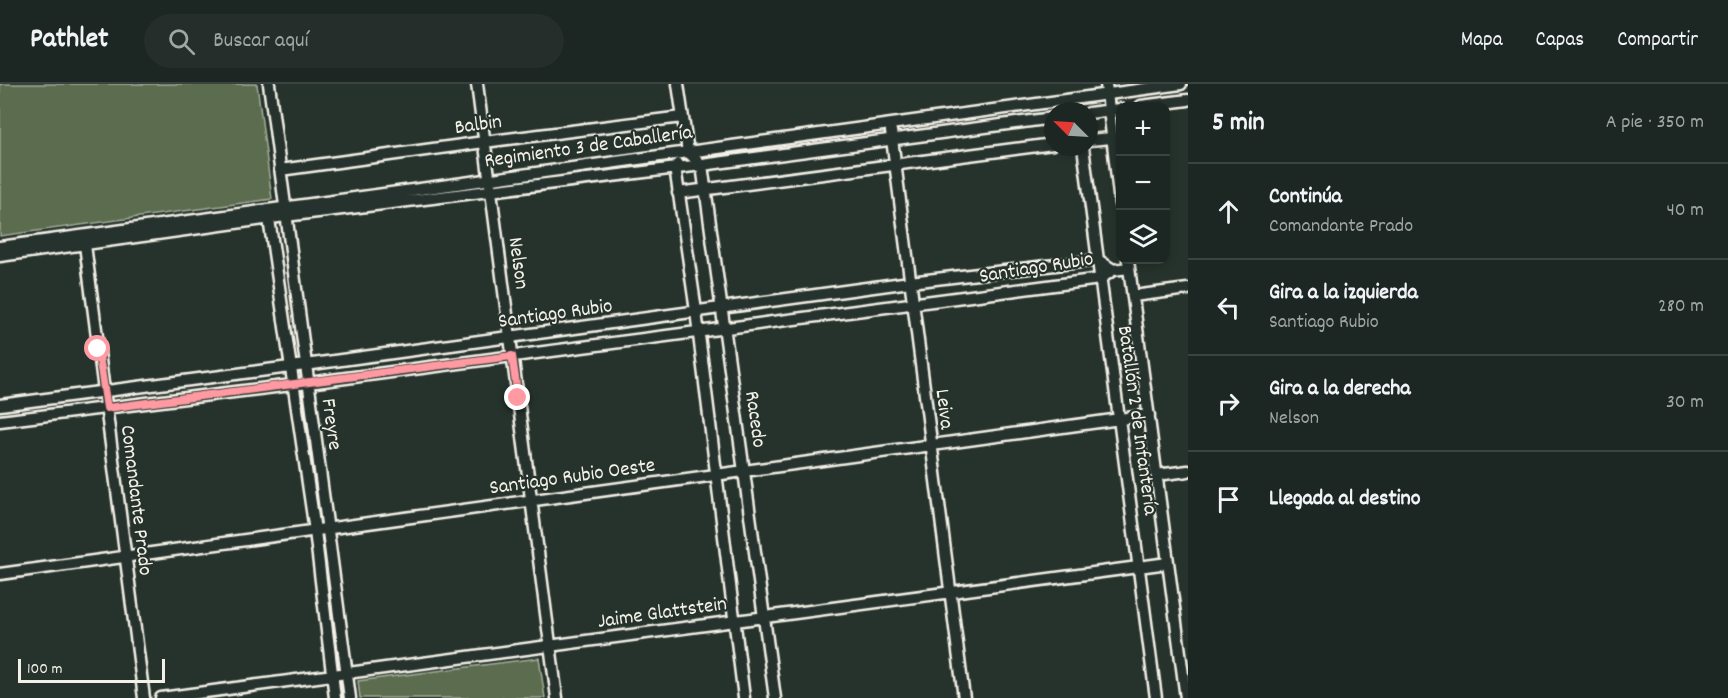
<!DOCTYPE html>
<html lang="es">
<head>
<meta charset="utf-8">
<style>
	:root { --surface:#1c2622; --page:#252e2a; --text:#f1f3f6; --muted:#a0a5a5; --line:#3a4340 }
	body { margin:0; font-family:Dekko,sans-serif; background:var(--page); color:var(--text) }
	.controls { position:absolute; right:18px; top:18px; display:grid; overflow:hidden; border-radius:12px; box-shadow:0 3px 9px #0003 }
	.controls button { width:54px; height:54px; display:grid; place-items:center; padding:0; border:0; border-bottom:2px solid var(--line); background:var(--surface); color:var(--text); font:30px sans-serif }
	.compass { position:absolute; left:1044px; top:18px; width:54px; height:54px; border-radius:50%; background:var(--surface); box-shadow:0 3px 9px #0003; rotate:294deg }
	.scale { position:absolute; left:18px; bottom:15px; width:147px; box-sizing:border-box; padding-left:6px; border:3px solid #f4f1e8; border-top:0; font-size:16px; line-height:21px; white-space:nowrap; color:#f4f1e8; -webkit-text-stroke:4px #26332d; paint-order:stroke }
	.stop { position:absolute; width:18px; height:18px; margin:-14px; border:4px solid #ff9aa2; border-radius:50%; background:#fff }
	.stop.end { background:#ff9aa2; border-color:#fff; box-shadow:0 2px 6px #0008 }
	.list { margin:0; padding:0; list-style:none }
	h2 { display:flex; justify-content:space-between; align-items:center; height:78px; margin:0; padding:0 24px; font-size:26px }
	h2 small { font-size:20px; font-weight:400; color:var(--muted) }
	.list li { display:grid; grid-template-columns:39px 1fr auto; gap:18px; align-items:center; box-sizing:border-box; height:96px; padding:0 24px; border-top:2px solid var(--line) }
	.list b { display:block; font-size:22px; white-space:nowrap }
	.list p { margin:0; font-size:20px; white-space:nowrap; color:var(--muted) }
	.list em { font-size:20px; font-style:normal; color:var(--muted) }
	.icon { flex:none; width:33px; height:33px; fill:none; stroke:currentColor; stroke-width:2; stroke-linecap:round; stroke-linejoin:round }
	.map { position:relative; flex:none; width:1188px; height:614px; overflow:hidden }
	header { display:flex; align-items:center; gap:36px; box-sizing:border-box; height:84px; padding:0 30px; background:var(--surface); border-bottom:2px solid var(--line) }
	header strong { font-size:28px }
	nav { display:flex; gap:33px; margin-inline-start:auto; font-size:21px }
	.search { width:420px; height:54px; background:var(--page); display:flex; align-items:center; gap:15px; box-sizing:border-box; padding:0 21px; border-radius:33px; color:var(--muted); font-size:22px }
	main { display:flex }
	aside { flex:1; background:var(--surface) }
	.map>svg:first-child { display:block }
</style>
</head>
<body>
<header>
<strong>Pathlet</strong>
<div class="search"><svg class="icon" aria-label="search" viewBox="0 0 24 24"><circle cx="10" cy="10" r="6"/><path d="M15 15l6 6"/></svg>Buscar aquí</div>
<nav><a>Mapa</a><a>Capas</a><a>Compartir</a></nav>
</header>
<main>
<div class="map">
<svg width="1188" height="614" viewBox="0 0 1188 614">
	<rect width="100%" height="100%" fill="#26332d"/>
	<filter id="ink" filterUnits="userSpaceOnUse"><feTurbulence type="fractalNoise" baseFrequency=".0167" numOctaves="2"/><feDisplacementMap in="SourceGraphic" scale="12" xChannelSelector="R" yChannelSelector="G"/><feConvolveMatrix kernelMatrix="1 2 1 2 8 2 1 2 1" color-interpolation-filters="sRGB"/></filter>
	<g filter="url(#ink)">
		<path fill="#5b6d50" stroke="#a8af9c" stroke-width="1.5" d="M 0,0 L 257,0 L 272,115 L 0,152 Z
			M 539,574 L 545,614 L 360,614 L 358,597 Z"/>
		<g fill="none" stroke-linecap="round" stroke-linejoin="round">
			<defs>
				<path id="minor" d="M 269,0 L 350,614
					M 477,0 L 557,614
					M 678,0 L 688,68 L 702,81 L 775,614
					M 1106,0 L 1120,120
					M 1141,22 L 1188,16
					M 1089,29 L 1120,25
					M 891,47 L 964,614
					M 1089,56 L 1112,54
					M 1083,63 L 1156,614
					M 678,80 L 675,83 L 696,227 L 744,614
					M 280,86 L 484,58 L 682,33
					M 678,109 L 1053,60
					M 268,128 L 315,447 L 335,614
					M 84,153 L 144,614
					M 0,163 L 1181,0
					M 0,172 L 285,132 L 702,81 L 1053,34
					M 1128,176 L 1186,614
					M 1133,212 L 1188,205
					M 0,321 L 305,281 L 910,198 L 1098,176 L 1113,186
					M 0,337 L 308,299 L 1100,195 L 1113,186 L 1129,184
					M 1157,391 L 1188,387
					M 0,490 L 1149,331
					M 161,614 L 1168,479"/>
			</defs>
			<use href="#minor" stroke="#f4f1e8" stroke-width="15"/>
			<use href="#minor" stroke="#26332d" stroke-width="10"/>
		</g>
	</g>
	<g fill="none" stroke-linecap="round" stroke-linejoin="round" filter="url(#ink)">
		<path stroke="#ff9aa2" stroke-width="8" d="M 98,265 L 107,324 L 512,272 L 518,314"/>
	</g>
	<g text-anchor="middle" stroke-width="4.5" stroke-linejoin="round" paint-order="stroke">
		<g font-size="21" fill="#f4f1e8" stroke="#26332d">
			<text transform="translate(478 39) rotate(-8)" y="7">Balbin</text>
			<text transform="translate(588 61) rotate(-8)" y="7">Regimiento 3 de Caballería</text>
			<text transform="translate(520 179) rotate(82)" y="7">Nelson</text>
			<text transform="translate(1036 182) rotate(-9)" y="7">Santiago Rubio</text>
			<text transform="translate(555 228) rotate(-8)" y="7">Santiago Rubio</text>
			<text transform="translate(946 325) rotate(83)" y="7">Leiva</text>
			<text transform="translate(757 335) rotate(82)" y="7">Racedo</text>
			<text transform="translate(1139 336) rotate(82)" y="7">Batallón 2 de Infantería</text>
			<text transform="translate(333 340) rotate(82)" y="7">Freyre</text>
			<text transform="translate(572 391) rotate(-8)" y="7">Santiago Rubio Oeste</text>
			<text transform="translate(138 416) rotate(83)" y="7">Comandante Prado</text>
			<text transform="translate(662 527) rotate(-8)" y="7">Jaime Glattstein</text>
		</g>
	</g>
</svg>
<div class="controls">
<button>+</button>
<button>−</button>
<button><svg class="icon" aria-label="layers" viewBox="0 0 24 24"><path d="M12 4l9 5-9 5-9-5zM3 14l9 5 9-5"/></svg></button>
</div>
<svg class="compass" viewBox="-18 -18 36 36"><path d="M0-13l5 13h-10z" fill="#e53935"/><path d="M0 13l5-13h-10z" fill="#a0a5a5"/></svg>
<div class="scale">100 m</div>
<div class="stop" style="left:98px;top:265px"></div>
<div class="stop end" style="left:518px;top:314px"></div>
</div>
<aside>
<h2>5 min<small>A pie · 350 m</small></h2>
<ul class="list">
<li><svg class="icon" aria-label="ahead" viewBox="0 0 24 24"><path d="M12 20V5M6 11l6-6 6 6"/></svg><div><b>Continúa</b><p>Comandante Prado</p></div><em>40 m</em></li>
<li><svg class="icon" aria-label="left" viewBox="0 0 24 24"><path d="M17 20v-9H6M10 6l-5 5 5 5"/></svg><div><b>Gira a la izquierda</b><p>Santiago Rubio</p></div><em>280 m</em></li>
<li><svg class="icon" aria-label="right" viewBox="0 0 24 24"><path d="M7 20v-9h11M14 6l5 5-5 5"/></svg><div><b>Gira a la derecha</b><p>Nelson</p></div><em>30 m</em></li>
<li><svg class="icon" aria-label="arrive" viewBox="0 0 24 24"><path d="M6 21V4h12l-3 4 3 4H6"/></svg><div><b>Llegada al destino</b></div></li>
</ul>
</aside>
</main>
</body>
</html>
